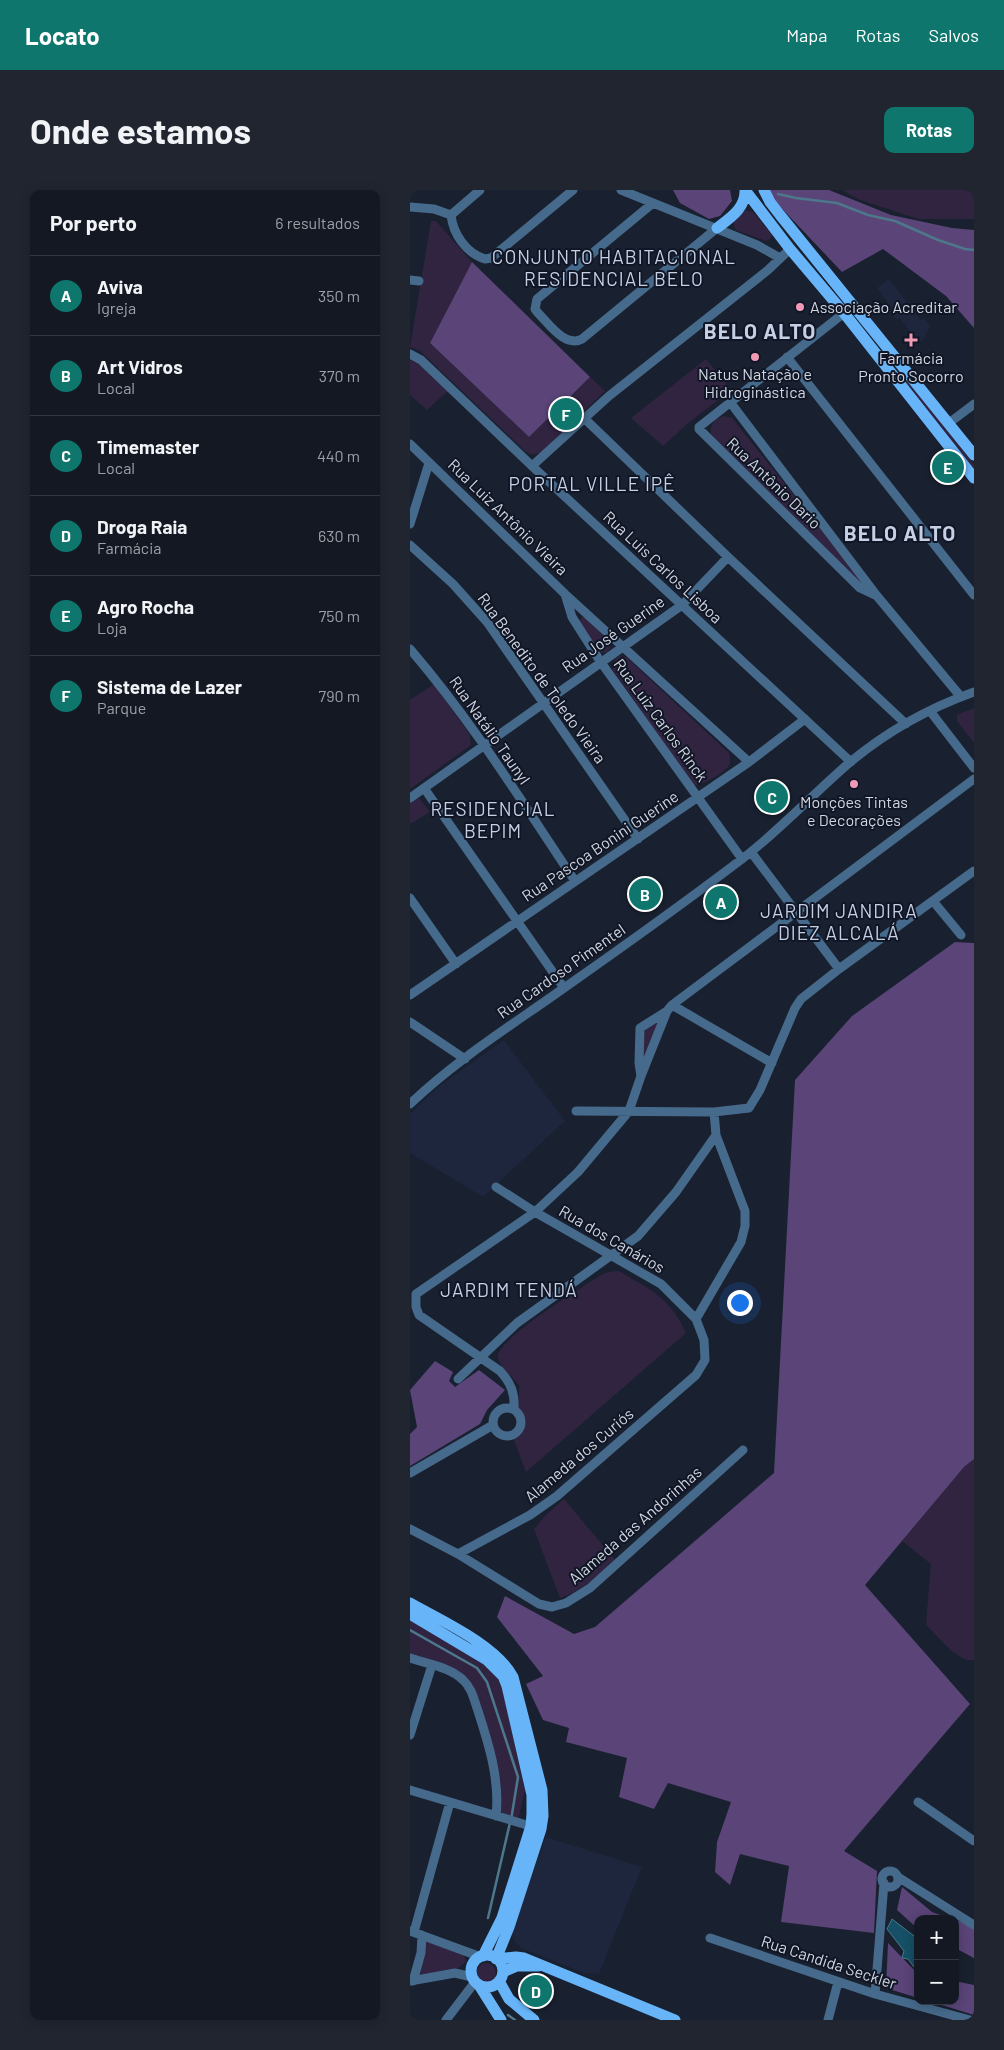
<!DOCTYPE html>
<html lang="pt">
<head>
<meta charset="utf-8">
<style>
	:root { --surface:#131823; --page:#202530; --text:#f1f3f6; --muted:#9da0a6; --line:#323741; --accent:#0f766e }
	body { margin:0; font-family:Barlow,sans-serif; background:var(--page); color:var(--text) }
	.controls { position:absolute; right:15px; bottom:15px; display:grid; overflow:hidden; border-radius:10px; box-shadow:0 2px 12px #0003 }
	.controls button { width:45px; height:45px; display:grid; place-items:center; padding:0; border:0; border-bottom:1px solid var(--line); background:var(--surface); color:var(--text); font:25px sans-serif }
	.you { position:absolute; left:329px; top:1112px; width:18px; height:18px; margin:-12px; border:4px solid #fff; border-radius:50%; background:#1a73e8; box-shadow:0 0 0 8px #1a73e833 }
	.badge { display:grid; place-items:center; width:32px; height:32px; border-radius:50%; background:var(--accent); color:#fff; font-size:16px; font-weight:700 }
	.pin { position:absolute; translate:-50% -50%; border:2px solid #fff; box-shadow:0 1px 5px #0006 }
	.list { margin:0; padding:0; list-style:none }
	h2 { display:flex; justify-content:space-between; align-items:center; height:65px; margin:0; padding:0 20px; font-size:21px }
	h2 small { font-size:16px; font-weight:400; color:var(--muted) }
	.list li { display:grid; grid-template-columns:32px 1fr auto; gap:15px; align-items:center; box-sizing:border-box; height:80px; padding:0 20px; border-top:1px solid var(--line) }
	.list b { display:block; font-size:19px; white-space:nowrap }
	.list p { margin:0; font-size:16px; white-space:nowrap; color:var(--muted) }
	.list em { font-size:16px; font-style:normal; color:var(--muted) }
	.map { position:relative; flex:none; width:564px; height:1830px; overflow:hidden; border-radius:10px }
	header { display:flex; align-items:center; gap:30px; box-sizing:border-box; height:70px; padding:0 25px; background:var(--accent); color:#fff }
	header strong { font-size:24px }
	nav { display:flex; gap:28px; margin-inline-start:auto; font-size:18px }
	.intro { display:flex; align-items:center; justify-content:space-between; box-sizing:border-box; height:120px; padding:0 30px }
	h1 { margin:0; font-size:35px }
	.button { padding:12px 22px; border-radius:10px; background:var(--accent); color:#fff; font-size:18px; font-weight:700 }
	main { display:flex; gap:30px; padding:0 30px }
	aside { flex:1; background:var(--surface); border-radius:10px; box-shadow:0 2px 12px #0003 }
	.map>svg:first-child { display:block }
</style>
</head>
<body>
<header>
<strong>Locato</strong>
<nav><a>Mapa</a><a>Rotas</a><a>Salvos</a></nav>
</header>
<div class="intro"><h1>Onde estamos</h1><a class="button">Rotas</a></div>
<main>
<aside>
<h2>Por perto<small>6 resultados</small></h2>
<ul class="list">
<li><span class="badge">A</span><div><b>Aviva</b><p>Igreja</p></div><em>350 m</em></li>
<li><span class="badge">B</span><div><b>Art Vidros</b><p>Local</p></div><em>370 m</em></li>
<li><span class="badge">C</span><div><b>Timemaster</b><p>Local</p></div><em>440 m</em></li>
<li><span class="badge">D</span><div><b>Droga Raia</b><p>Farmácia</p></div><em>630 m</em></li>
<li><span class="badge">E</span><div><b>Agro Rocha</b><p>Loja</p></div><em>750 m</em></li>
<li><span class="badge">F</span><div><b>Sistema de Lazer</b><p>Parque</p></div><em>790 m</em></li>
</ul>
</aside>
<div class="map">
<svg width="564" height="1830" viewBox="0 0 564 1830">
	<rect width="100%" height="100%" fill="#19202f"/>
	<path fill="#1d263c" d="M 479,89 L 498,114 L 501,112 L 507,120 L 505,123 L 511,130 L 514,128 L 521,137 L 515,144 L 517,146 L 509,153 L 490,128 L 487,130 L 481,123 L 484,121 L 467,98 Z
		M 94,850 L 155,931 L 73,1007 L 0,963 L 0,924 L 28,897 Z
		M 136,1647 L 232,1677 L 189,1784 L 174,1783 L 111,1758 L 104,1751 L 101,1742 Z"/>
	<path fill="#302441" d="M 432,0 L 564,0 L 564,29 L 508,29 L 448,9 Z
		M 335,20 L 343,22 L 362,45 L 360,49 L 356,51 L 325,40 L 323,29 Z
		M 21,31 L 26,31 L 62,72 L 20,153 L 119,247 L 180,187 L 195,201 L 132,262 C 125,265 121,266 115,261 L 9,160 L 0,157 Z
		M 296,169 L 321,200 L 277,234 L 253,256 L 221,228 Z
		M 0,170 L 8,174 L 38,201 L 17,220 L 0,205 Z
		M 499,191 L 564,274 L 564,281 L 495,193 Z
		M 313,226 L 322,228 L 452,390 L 451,393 L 449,394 L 301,245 C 300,235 304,229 313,226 Z
		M 172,427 L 176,428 L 201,454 L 198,462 L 191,463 L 170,434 L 169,432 Z
		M 210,466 L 216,467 L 319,563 C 320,567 321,571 319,575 C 316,582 292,596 284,595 L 280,592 L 202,478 L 205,469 Z
		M 24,494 L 60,545 L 61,555 L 0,599 L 0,510 Z
		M 564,518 L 564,553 L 547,531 L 547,525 Z
		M 9,608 L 20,622 L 0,634 L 0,613 Z
		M 248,832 L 237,867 L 232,869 L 230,842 Z
		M 209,1081 C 242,1101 259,1106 276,1143 L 116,1282 L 104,1250 C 114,1239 112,1233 109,1220 C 107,1213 110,1203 109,1195 C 103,1188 90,1178 88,1168 C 84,1150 175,1096 191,1085 L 198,1082 Z
		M 564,1269 L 564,1470 C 549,1474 527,1445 516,1435 L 521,1374 L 492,1351 L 554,1277 Z
		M 154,1309 L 205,1370 C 188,1386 172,1401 150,1408 L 124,1339 L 135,1326 Z
		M 0,1430 L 78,1476 L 87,1487 L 93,1500 L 115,1601 L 108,1629 L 90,1624 L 87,1573 L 64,1498 L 0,1465 Z
		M 16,1751 L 54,1765 L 56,1772 L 48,1778 L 8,1785 L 15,1766 Z
		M66 1783a10 10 0 1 1 20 0a10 10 0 1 1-20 0Z"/>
	<path fill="#5a4478" d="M 263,0 L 320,0 L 322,11 L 310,26 L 299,29 L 270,13 Z
		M 359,0 L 419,0 L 481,25 L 542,38 L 564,40 L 564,138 L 536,106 L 473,59 L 432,82 L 361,7 Z
		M 62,72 L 180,187 L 119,247 L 20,153 Z
		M 545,752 L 564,753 L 564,1269 L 554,1277 L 455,1395 L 560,1514 L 434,1661 L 467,1681 L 464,1743 L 371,1732 L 379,1676 L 330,1664 L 320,1695 L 305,1682 L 307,1652 L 321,1612 L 258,1593 L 244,1619 L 209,1607 L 217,1568 L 156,1552 L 159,1538 L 133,1530 L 116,1494 L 133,1486 L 87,1427 L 95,1406 L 164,1444 L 185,1437 L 364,1283 L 385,890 L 442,826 Z
		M 25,1171 L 43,1182 L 39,1191 L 45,1197 L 69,1180 L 95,1200 L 77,1220 L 70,1234 L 0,1276 L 0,1244 L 7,1237 L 0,1200 Z
		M 492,1697 L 522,1722 L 542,1729 L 508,1729 L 507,1738 L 487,1720 Z
		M 545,1730 L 564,1736 L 564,1768 L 545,1758 Z
		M 478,1753 L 508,1784 L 508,1808 L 476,1798 Z
		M 545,1791 L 564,1795 L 564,1825 L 519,1811 L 545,1811 Z"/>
	<path fill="#155066" stroke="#4d788b" d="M 482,1729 L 508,1749 L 508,1772 L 504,1777 L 498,1769 L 492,1768 L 494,1761 L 477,1739 Z"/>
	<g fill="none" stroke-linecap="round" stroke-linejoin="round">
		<path stroke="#4d788b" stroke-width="2.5" d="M 368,4 L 386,8 L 427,13 L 458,25 L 485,31 L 528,50 L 555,59 L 564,60
			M 0,1440 L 67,1478 L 77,1492 L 108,1587 L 102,1624 L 78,1728
			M 98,1825 L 105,1830"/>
		<path stroke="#466a8b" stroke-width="9" d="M 70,0 L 41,25 C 43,44 56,63 75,69 L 81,68 L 163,0
			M 211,0 L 347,55 L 370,68
			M 243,13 L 127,109 L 125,119 L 128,123 C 139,134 155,158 172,149 L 307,38
			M 0,17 L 24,19 L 41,25
			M 0,90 L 9,91
			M 434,123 L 289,237 L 289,239 L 450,398 L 467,406
			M 0,164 L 11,170 L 122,276 L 441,572
			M 377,167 L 564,405
			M 320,212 L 467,406 L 551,507
			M 174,228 L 318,367 L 496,534
			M 539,233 L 564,214
			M 0,254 L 155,404 L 339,572
			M 122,276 L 199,206 L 358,80 L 380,59
			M 0,334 L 19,273
			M 0,355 L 43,394 L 77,432 L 228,649
			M 155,404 L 162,427 L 190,471 L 332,669
			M 0,459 C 62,531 112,612 165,691
			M 520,521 L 564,578
			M 14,598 L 154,798
			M 0,608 L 272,415 L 318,367
			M 341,662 L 429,779
			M 0,708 L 46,774
			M 523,711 L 551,745
			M 0,805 L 339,572 L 395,529
			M 262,815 L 362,873
			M 0,832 L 55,869
			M 231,886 L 229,873 L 230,838 L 257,821
			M 0,914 C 46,870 102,835 154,798 C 214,756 274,713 332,669 C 370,640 403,604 439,573 C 475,543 519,518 564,502
			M 166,921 L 304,922 L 339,918 L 350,900 L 385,818 L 391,809 L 429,779 L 564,681
			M 286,1129 L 331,1052 L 335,1036 L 335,1021 L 306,945 L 304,922
			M 48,1189 L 107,1133 L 228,1046 L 266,1002 L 306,945
			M83 1232a14 14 0 1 1 28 0a14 14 0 1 1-28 0Z
			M 104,1220 C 105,1203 101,1193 90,1181 L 9,1125 L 6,1117 L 6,1104 L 125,1022 L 168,982 L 219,921 L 231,886 L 257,821 L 262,815 L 564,589
			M 0,1283 L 83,1235
			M 0,1339 L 48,1364 L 129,1414 L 142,1417 L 156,1413 L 180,1398 L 333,1260
			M 48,1364 L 120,1325 L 147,1306 L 286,1185 L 295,1170 L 294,1150 L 286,1129 L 251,1094 L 125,1022 L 86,997
			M 0,1468 C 17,1474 40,1477 53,1490 C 62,1498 64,1510 68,1521 C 79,1555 90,1590 86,1626
			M 0,1545 L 22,1475
			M 0,1600 L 127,1638
			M 508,1612 L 564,1651
			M472 1689a8 8 0 1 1 16 0a8 8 0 1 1-16 0Z
			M 488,1687 L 564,1735
			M 0,1741 L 71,1767
			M 4,1742 L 40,1612
			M 300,1748 L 465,1804 L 560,1830
			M 0,1791 L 45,1783 L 62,1787
			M 3,1791 L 11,1763 L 12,1745
			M 465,1804 L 474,1693
			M 36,1830 L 65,1792
			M 418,1830 L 428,1792"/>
		<path stroke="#67b5f8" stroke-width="11" d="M 335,0 L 380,59 L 434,123 L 564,288
			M 354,0 L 360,12 L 370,25 L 564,265
			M 307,38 C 320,28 336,18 335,0
			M 0,1413 C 32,1431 86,1455 103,1487 L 132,1600 L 133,1626 L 131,1639 L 99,1737 L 86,1769 L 106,1767 L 114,1768 L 265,1830
			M 0,1424 L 77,1470 L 93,1486 L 97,1496 L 122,1605 L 122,1624 L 121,1636 L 92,1728 L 73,1766
			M61 1781a16 16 0 1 1 32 0a16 16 0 1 1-32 0Z
			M 93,1782 L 107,1776 L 128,1776
			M 89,1791 L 99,1809 L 124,1830
			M 69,1795 L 91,1830"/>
	</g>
	<g fill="#f09ab6" stroke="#101625" stroke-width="2">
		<circle cx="390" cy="117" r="5"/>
		<path d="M498.5 142.5h5v5h5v5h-5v5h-5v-5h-5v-5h5z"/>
		<circle cx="345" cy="167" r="5"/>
		<circle cx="444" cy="594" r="5"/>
	</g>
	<g text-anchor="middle" stroke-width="4" stroke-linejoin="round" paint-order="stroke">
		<g font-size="16" fill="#d1d6e1" stroke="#101625">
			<text x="400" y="123" text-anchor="start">Associação Acreditar</text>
			<text x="501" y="174">Farmácia<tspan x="501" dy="18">Pronto Socorro</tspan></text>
			<text x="345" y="190">Natus Natação e<tspan x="345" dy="18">Hidroginástica</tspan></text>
			<text x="444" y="618">Monções Tintas<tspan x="444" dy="18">e Decorações</tspan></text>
		</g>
		<g font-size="16" fill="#d1d6e1" stroke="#101625">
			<text transform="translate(364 293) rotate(44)" y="6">Rua Antônio Dario</text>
			<text transform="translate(98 327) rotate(44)" y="6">Rua Luiz Antônio Vieira</text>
			<text transform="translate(253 377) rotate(43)" y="6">Rua Luis Carlos Lisboa</text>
			<text transform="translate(203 444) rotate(-35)" y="6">Rua José Guerine</text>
			<text transform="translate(132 488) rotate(54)" y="6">Rua Benedito de Toledo Vieira</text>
			<text transform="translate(251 530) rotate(54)" y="6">Rua Luiz Carlos Rinck</text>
			<text transform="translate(80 540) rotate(55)" y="6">Rua Natálio Taunyl</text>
			<text transform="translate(190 656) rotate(-34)" y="6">Rua Pascoa Bonini Guerine</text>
			<text transform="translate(151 781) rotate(-35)" y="6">Rua Cardoso Pimentel</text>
			<text transform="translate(202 1049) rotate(30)" y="6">Rua dos Canários</text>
			<text transform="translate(169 1265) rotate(-40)" y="6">Alameda dos Curiós</text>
			<text transform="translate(225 1335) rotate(-41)" y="6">Alameda das Andorinhas</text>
			<text transform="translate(419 1772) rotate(18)" y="6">Rua Candida Seckler</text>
		</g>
		<g font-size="19" letter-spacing="1" fill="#c6d0e5" stroke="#101625">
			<text x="204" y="74">CONJUNTO HABITACIONAL<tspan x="204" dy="22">RESIDENCIAL BELO</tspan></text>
			<text x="182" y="301">PORTAL VILLE IPÊ</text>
			<text x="83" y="626">RESIDENCIAL<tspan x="83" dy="22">BEPIM</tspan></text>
			<text x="429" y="728">JARDIM JANDIRA<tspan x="429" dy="22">DIEZ ALCALÁ</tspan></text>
			<text x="99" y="1107">JARDIM TENDÁ</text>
		</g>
		<g font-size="21" font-weight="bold" letter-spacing="1" fill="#c6d0e5" stroke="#101625">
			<text x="350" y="149">BELO ALTO</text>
			<text x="490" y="351">BELO ALTO</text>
		</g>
	</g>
</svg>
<div class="controls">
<button>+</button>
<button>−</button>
</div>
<div class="you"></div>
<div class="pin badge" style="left:311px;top:712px">A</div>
<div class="pin badge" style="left:235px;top:704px">B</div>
<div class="pin badge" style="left:362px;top:607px">C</div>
<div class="pin badge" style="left:126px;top:1801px">D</div>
<div class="pin badge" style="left:538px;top:277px">E</div>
<div class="pin badge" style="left:156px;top:224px">F</div>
</div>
</main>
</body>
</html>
